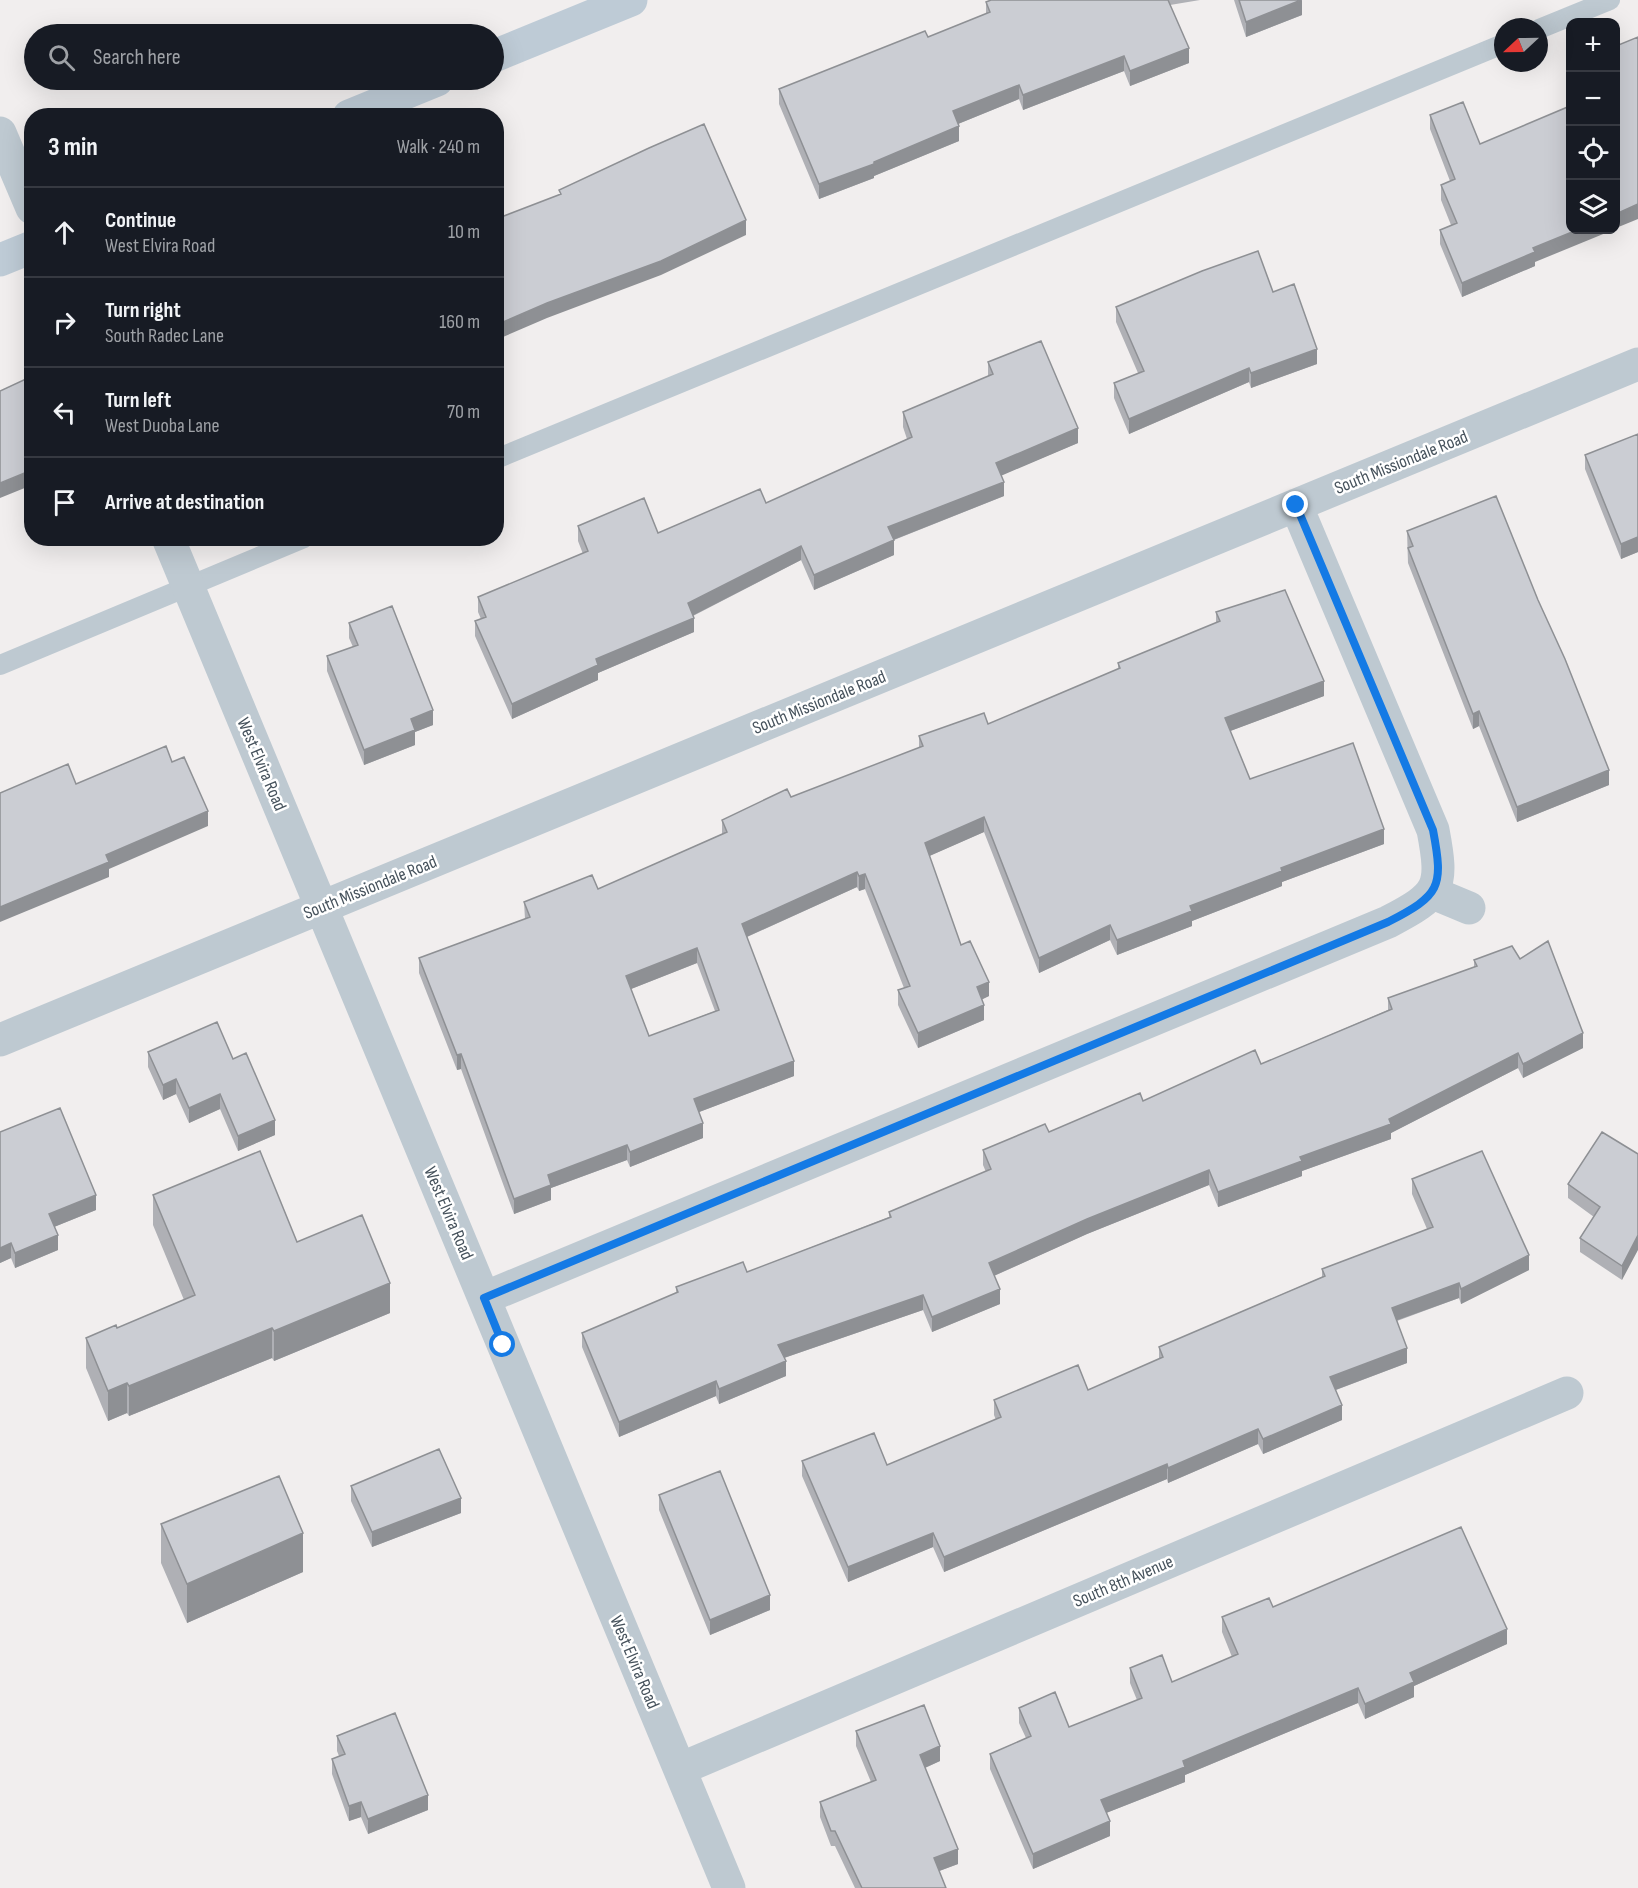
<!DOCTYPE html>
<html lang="en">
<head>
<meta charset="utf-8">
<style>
	:root { --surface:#171b24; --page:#242831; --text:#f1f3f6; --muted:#9ea1a6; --line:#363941 }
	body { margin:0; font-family:"Sofia Sans Condensed",sans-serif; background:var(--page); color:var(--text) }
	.controls { position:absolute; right:18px; top:18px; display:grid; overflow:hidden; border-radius:12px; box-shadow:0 6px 24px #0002 }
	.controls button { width:54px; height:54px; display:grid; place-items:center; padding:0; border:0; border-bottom:2px solid var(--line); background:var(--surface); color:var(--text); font:30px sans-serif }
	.compass { position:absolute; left:1494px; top:18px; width:54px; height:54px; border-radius:50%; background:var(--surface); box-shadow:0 6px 24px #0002; rotate:248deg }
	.stop { position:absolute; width:18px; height:18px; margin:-14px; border:4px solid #147ae5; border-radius:50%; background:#fff }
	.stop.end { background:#147ae5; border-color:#fff; box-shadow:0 2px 6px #0008 }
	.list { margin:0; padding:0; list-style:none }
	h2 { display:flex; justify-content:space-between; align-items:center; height:78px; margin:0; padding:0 24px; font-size:26px }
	h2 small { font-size:20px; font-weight:400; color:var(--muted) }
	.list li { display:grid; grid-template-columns:39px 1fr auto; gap:18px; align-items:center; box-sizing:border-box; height:90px; padding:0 24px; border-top:2px solid var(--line) }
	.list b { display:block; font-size:22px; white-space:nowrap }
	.list p { margin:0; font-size:20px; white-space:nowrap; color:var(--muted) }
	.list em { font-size:20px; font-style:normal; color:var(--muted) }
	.icon { flex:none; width:33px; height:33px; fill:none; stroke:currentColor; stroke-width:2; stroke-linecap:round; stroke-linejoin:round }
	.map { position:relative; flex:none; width:1638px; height:1888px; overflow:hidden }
	.search { position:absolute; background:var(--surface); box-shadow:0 6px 24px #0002; left:24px; top:24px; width:480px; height:66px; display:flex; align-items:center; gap:15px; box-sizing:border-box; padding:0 21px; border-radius:33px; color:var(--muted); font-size:22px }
	.panel { position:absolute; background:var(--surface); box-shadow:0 6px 24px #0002; left:24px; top:108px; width:480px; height:438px; border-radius:24px }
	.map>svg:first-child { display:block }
</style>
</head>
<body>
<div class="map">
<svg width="1638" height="1888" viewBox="0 0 1638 1888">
	<rect width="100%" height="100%" fill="#f1eeee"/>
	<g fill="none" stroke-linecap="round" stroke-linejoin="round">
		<path stroke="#bec9d1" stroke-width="20" d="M 1539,29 L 1610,0
			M 496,459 L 1503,44
			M 0,665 L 304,538"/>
		<path stroke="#bec9d1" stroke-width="33" d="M 0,133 L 32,208
			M 168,538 L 729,1888
			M 1433,893 L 1469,908
			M 0,1040 L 1638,364
			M 484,1298 L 1388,922 C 1440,895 1444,888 1433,830 L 1296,505
			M 680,1769 L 1567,1393"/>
		<path stroke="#becbd6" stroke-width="33" d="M 494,56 L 631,0
			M 349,116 L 437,80
			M 0,260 L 32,247"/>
	</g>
	<path fill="#afb0b5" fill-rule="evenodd" d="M 991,0 L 1200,0 L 1170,5 L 1189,63 L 1130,86 L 1124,71 L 1023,110 L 1019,99 L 958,124 L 959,141 L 874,176 L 874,178 L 819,199 L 779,104 L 779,89 L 928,37 L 986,14 L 986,2 Z
		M 1234,0 L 1302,0 L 1302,15 L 1246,37 Z
		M 1430,115 L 1480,144 L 1535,262 L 1535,266 L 1462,297 L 1440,244 L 1440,230 L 1451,225 L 1441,200 L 1441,185 L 1450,181 L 1430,129 Z
		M 1273,292 L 1317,364 L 1251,388 L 1249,382 L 1129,434 L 1114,398 L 1114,383 L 1138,373 L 1116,322 L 1116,307 Z
		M 988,362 L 1078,443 L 1001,475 L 1004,496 L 894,540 L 894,555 L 814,590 L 801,560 L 693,616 L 694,632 L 598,673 L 598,680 L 512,719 L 475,636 L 475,621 L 481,619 L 478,612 L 478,597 L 583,554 L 578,541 L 578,526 L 658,533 L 766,503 L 907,439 L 903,427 L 903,412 L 988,376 Z
		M 1638,434 L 1638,552 L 1621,559 L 1585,469 L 1585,455 Z
		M 1407,531 L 1609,785 L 1517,822 L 1479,726 L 1473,729 L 1408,563 Z
		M 1216,612 L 1324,696 L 1230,731 L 1250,779 L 1384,844 L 1282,882 L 1282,886 L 1192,921 L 1192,926 L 1117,955 L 1110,940 L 1039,973 L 984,832 L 929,856 L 961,945 L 989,996 L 982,999 L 984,1020 L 918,1048 L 898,1005 L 898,990 L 904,988 L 865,889 L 859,891 L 857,887 L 747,937 L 794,1076 L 699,1112 L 703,1138 L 630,1167 L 627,1160 L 551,1188 L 551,1200 L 514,1214 L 461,1069 L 457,1070 L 419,973 L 419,958 L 525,919 L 524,902 L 598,889 L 722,834 L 722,820 L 791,797 L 919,748 L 919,736 L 988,724 L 1118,669 L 1118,663 L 1216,623 ZM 697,963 L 715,1011 L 649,1036 L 631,989 Z
		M 349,623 L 433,725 L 415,732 L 415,745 L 364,765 L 327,671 L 327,656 L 353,647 L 349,638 Z
		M 1520,959 L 1583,1048 L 1523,1078 L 1518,1068 L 1391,1133 L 1391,1139 L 1302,1171 L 1302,1176 L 1218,1207 L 1209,1185 L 1087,1234 L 994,1276 L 1000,1304 L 932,1332 L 923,1310 L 784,1358 L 786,1376 L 719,1404 L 716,1396 L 619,1437 L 582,1347 L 582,1333 L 676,1293 L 676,1287 L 747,1272 L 889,1217 L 889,1212 L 986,1172 L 983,1165 L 983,1150 L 1049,1132 L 1143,1101 L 1261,1064 L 1388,1010 L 1388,998 L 1474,967 L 1474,960 Z
		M 148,1052 L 233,1059 L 275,1135 L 238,1151 L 220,1109 L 189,1123 L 176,1094 L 163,1100 L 148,1067 Z
		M 0,1132 L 96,1210 L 54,1227 L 58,1250 L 15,1268 L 11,1258 L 0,1263 Z
		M 1638,1154 L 1622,1280 L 1580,1252 L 1580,1238 L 1594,1217 L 1568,1198 L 1568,1184 Z
		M 1412,1179 L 1529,1270 L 1461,1304 L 1459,1298 L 1397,1321 L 1407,1363 L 1336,1390 L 1342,1420 L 1263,1454 L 1258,1444 L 1168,1483 L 1167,1479 L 944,1572 L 933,1547 L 848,1582 L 802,1476 L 802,1461 L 887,1465 L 996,1420 L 994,1415 L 994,1400 L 1088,1390 L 1159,1359 L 1159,1347 L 1322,1277 L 1322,1269 L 1427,1229 L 1412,1194 Z
		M 153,1195 L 297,1242 L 390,1313 L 274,1361 L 272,1358 L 129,1416 L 127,1413 L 108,1421 L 86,1368 L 86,1338 L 117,1328 L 184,1300 L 153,1225 Z
		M 351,1486 L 461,1513 L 372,1547 L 351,1501 Z
		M 659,1495 L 770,1610 L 710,1635 L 659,1510 Z
		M 161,1524 L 303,1572 L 187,1623 L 161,1563 Z
		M 1273,1607 L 1507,1644 L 1414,1686 L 1414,1697 L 1365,1719 L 1358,1703 L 1185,1775 L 1185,1782 L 1106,1813 L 1110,1836 L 1033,1869 L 990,1769 L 990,1754 L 1026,1738 L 1019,1723 L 1019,1708 L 1069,1727 L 1137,1700 L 1130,1683 L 1130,1668 L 1172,1682 L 1232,1657 L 1222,1632 L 1222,1617 Z
		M 856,1731 L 940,1761 L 925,1768 L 958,1864 L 939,1871 L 946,1888 L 855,1888 L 835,1846 L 831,1846 L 820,1817 L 820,1802 L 871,1782 L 856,1746 Z
		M 337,1736 L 428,1810 L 368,1834 L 361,1817 L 349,1821 L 332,1774 L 332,1759 L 339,1756 L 337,1751 Z"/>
	<path fill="#8e9094" d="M 1302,0 L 1302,15 L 1246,37 L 1246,22 Z
		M 1189,48 L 1189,63 L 1130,86 L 1130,71 Z
		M 1124,56 L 1124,71 L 1023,110 L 1023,95 Z
		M 1019,85 L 1019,99 L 953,126 L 953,111 Z
		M 959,126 L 959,141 L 874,176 L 874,178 L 819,199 L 819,184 Z
		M 1638,204 L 1638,219 L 1616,228 L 1616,214 Z
		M 746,220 L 746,235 L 661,275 L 547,318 L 496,340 L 496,325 L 547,303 Z
		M 1577,230 L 1613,230 L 1535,262 L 1535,266 L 1462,297 L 1462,283 L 1533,248 Z
		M 1317,349 L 1317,364 L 1251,388 L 1251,373 Z
		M 1249,368 L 1249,382 L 1129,434 L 1129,419 Z
		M 1078,428 L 1078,443 L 996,478 L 996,463 Z
		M 32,470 L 32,485 L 0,498 L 0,483 Z
		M 1004,482 L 1004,496 L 888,542 L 888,527 Z
		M 1638,537 L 1638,552 L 1621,559 L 1621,544 Z
		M 894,540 L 894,555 L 814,590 L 814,575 Z
		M 801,546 L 801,560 L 688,618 L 688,603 Z
		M 694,618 L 694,632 L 598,673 L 598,680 L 512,719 L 512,704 L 596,659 Z
		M 1324,681 L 1324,696 L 1225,733 L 1225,718 Z
		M 433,710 L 433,725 L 415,732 L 415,745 L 364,765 L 364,750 L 411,719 Z
		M 1479,711 L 1479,726 L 1473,729 L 1473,714 Z
		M 1609,770 L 1609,785 L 1517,822 L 1517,807 Z
		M 208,811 L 208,826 L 109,869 L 109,877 L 0,922 L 0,907 L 106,855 Z
		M 984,817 L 984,832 L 925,858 L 925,843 Z
		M 1384,829 L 1384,844 L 1282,882 L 1282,886 L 1192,921 L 1192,926 L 1117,955 L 1117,940 L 1190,906 L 1281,868 Z
		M 857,872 L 857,887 L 742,939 L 742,924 Z
		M 865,874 L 865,889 L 859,891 L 859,876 Z
		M 1110,925 L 1110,940 L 1039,973 L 1039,958 Z
		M 697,948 L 697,963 L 626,991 L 626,976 Z
		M 989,982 L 989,996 L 977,1002 L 977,987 Z
		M 984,1005 L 984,1020 L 918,1048 L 918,1033 Z
		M 1583,1033 L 1583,1048 L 1523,1078 L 1523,1064 Z
		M 1518,1053 L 1518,1068 L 1391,1133 L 1391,1139 L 1302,1171 L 1302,1176 L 1218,1207 L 1218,1192 L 1389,1119 Z
		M 461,1054 L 461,1069 L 457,1070 L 457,1055 Z
		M 794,1061 L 794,1076 L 694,1114 L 694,1099 Z
		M 176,1079 L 176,1094 L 163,1100 L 163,1085 Z
		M 220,1094 L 220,1109 L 189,1123 L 189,1108 Z
		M 275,1120 L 275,1135 L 238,1151 L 238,1136 Z
		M 703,1123 L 703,1138 L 630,1167 L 630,1152 Z
		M 627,1145 L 627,1160 L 551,1188 L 551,1200 L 514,1214 L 514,1199 L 548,1175 Z
		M 1209,1170 L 1209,1185 L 1087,1234 L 989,1278 L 989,1263 L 1087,1219 Z
		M 96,1195 L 96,1210 L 49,1229 L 49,1214 Z
		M 58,1235 L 58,1250 L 15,1268 L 15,1253 Z
		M 1638,1235 L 1638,1250 L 1622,1280 L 1622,1266 Z
		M 11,1243 L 11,1258 L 0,1263 L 0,1248 Z
		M 1529,1255 L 1529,1270 L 1461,1304 L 1461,1289 Z
		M 390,1283 L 390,1313 L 274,1361 L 274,1331 Z
		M 1459,1283 L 1459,1298 L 1392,1322 L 1392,1308 Z
		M 1000,1289 L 1000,1304 L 932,1332 L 932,1317 Z
		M 923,1295 L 923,1310 L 778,1360 L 778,1345 Z
		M 272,1328 L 272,1358 L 129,1416 L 129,1386 Z
		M 1407,1348 L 1407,1363 L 1330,1392 L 1330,1377 Z
		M 786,1361 L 786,1376 L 719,1404 L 719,1389 Z
		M 716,1381 L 716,1396 L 619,1437 L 619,1422 Z
		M 127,1383 L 127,1413 L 108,1421 L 108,1391 Z
		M 1342,1405 L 1342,1420 L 1263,1454 L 1263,1439 Z
		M 1258,1429 L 1258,1444 L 1168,1483 L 1168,1468 Z
		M 1167,1464 L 1167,1479 L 944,1572 L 944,1557 Z
		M 461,1498 L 461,1513 L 372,1547 L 372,1532 Z
		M 303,1533 L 303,1572 L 187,1623 L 187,1584 Z
		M 933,1533 L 933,1547 L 848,1582 L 848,1567 Z
		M 770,1595 L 770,1610 L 710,1635 L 710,1620 Z
		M 1507,1629 L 1507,1644 L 1414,1686 L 1414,1697 L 1365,1719 L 1365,1704 L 1410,1673 Z
		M 1358,1688 L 1358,1703 L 1185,1775 L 1185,1782 L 1101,1815 L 1101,1800 L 1183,1761 Z
		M 940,1746 L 940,1761 L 920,1770 L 920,1755 Z
		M 428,1795 L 428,1810 L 368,1834 L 368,1819 Z
		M 361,1802 L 361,1817 L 349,1821 L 349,1806 Z
		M 1110,1821 L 1110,1836 L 1033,1869 L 1033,1854 Z
		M 958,1849 L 958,1864 L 934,1873 L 934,1858 Z"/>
	<path fill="#cbcdd3" stroke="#8e9094" stroke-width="1.5" fill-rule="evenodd" d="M 991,0 L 1168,0 L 1189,48 L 1130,71 L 1124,56 L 1023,95 L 1019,85 L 953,111 L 959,126 L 874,162 L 874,164 L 819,184 L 779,89 L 925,31 L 928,37 L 990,12 L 986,2 Z
		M 1239,0 L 1301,0 L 1246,22 Z
		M 1638,37 L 1638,204 L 1616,214 L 1616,46 Z
		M 1463,102 L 1480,144 L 1570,106 L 1570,230 L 1577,230 L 1533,248 L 1535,252 L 1462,283 L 1440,230 L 1457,223 L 1441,185 L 1455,179 L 1430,115 Z
		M 704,124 L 746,220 L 661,261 L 547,303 L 496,325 L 496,219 L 561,194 L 559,190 L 649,148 Z
		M 1258,251 L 1273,292 L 1294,284 L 1317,349 L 1251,373 L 1249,368 L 1129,419 L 1114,383 L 1144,371 L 1116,307 L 1202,271 Z
		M 1041,341 L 1078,428 L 996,463 L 1004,482 L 888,527 L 894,540 L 814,575 L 801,546 L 688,603 L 694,618 L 596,659 L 598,665 L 512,704 L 475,621 L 486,617 L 478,597 L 588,551 L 578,526 L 644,498 L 658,533 L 760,489 L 766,503 L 912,437 L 903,412 L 993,374 L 988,362 Z
		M 28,378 L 32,388 L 32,470 L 0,483 L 0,391 Z
		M 1638,434 L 1638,537 L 1621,544 L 1585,455 Z
		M 1496,496 L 1538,600 L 1565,659 L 1609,770 L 1517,807 L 1479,711 L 1473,714 L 1408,548 L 1413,546 L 1407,531 Z
		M 1285,590 L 1324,681 L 1225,718 L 1250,779 L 1353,743 L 1384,829 L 1281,868 L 1282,871 L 1190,906 L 1192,911 L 1117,940 L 1110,925 L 1039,958 L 984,817 L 925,843 L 961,945 L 970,941 L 989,982 L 977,987 L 984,1005 L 918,1033 L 898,990 L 910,986 L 865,874 L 859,876 L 857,872 L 742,924 L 794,1061 L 694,1099 L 703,1123 L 630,1152 L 627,1145 L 548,1175 L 551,1185 L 514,1199 L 461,1054 L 457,1055 L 419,958 L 530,917 L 524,902 L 592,875 L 598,889 L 727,832 L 722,820 L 787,789 L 791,797 L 923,746 L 919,736 L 984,713 L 988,724 L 1120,668 L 1118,663 L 1220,621 L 1216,612 ZM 697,948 L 719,1010 L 649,1036 L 626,976 Z
		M 392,606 L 433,710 L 411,719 L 415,730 L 364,750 L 327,656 L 358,645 L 349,623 Z
		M 166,746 L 172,762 L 184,757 L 208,811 L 106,855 L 109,862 L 0,907 L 0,793 L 68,764 L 76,784 Z
		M 1548,941 L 1583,1033 L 1523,1064 L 1518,1053 L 1389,1119 L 1391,1124 L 1300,1157 L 1302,1161 L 1218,1192 L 1209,1170 L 1087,1219 L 989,1263 L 1000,1289 L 932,1317 L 923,1295 L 778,1345 L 786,1361 L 719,1389 L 716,1381 L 619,1422 L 582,1333 L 678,1292 L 676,1287 L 743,1262 L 747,1272 L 891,1217 L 889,1212 L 991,1169 L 983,1150 L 1045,1124 L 1049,1132 L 1140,1093 L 1143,1101 L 1255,1050 L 1261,1064 L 1392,1009 L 1388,998 L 1477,966 L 1474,960 L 1512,946 L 1520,959 Z
		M 217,1022 L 233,1059 L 246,1053 L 275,1120 L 238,1136 L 220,1094 L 189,1108 L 176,1079 L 163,1085 L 148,1052 Z
		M 60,1108 L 96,1195 L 49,1214 L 58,1235 L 15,1253 L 11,1243 L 0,1248 L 0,1132 Z
		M 1602,1132 L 1638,1154 L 1638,1235 L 1622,1266 L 1580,1238 L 1600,1207 L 1568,1184 Z
		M 260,1151 L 297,1242 L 362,1215 L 390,1283 L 274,1331 L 272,1328 L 129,1386 L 127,1383 L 108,1391 L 86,1338 L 116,1325 L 117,1328 L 195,1295 L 153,1195 Z
		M 1482,1151 L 1529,1255 L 1461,1289 L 1459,1283 L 1392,1308 L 1407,1348 L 1330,1377 L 1342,1405 L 1263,1439 L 1258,1429 L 1168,1468 L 1167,1464 L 944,1557 L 933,1533 L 848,1567 L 802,1461 L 874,1433 L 887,1465 L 1001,1417 L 994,1400 L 1078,1365 L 1088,1390 L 1163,1357 L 1159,1347 L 1325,1276 L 1322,1269 L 1433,1227 L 1412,1179 Z
		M 439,1449 L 461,1498 L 372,1532 L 351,1486 Z
		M 720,1471 L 770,1595 L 710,1620 L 659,1495 Z
		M 279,1476 L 303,1533 L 187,1584 L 161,1524 Z
		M 1461,1527 L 1507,1629 L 1410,1673 L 1414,1682 L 1365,1704 L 1358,1688 L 1183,1761 L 1185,1767 L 1101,1800 L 1110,1821 L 1033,1854 L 990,1754 L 1031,1736 L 1019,1708 L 1055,1692 L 1069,1727 L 1142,1698 L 1130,1668 L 1162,1655 L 1172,1682 L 1238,1654 L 1222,1617 L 1269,1598 L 1273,1607 Z
		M 924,1705 L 940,1746 L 920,1755 L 958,1849 L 934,1858 L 946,1888 L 862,1888 L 835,1831 L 831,1831 L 820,1802 L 876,1780 L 856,1731 Z
		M 395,1713 L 428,1795 L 368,1819 L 361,1802 L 349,1806 L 332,1759 L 345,1754 L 337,1736 Z"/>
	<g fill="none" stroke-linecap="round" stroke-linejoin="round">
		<path stroke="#147ae5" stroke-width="8" d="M 503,1345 L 484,1298 L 1388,922 C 1440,895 1444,888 1433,830 L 1296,505"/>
	</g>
	<g text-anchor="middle" stroke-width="5" stroke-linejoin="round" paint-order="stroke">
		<g font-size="18" fill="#46525c" stroke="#fff">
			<text transform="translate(1401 462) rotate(-22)" y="6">South Missiondale Road</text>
			<text transform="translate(819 702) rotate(-22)" y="6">South Missiondale Road</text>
			<text transform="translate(262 764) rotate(67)" y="6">West Elvira Road</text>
			<text transform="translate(370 887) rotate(-22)" y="6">South Missiondale Road</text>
			<text transform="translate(449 1213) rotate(67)" y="6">West Elvira Road</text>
			<text transform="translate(1123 1581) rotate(-23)" y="6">South 8th Avenue</text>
			<text transform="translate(635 1662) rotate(67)" y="6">West Elvira Road</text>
		</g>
	</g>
</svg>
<div class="controls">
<button>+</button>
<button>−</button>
<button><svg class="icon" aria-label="locate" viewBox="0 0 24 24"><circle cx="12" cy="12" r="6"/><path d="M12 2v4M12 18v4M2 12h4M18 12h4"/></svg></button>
<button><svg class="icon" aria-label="layers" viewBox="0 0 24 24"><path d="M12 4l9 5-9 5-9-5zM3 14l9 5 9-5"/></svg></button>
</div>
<svg class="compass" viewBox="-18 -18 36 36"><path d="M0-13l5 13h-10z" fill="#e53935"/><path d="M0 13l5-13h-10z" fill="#9ea1a6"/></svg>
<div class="stop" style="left:503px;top:1345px"></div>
<div class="stop end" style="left:1296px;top:505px"></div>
<div class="search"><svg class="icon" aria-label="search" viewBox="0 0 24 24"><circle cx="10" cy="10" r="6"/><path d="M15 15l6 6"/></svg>Search here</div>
<section class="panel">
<h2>3 min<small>Walk · 240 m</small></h2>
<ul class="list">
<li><svg class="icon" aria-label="ahead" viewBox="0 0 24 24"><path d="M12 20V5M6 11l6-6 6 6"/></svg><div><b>Continue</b><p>West Elvira Road</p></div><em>10 m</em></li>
<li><svg class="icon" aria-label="right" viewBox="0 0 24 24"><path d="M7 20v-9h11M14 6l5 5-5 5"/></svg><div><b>Turn right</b><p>South Radec Lane</p></div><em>160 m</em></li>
<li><svg class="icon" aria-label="left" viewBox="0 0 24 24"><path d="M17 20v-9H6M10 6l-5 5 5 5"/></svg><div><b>Turn left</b><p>West Duoba Lane</p></div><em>70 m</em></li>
<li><svg class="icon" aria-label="arrive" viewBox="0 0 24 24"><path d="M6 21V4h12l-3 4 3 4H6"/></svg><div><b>Arrive at destination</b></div></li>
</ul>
</section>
</div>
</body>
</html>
